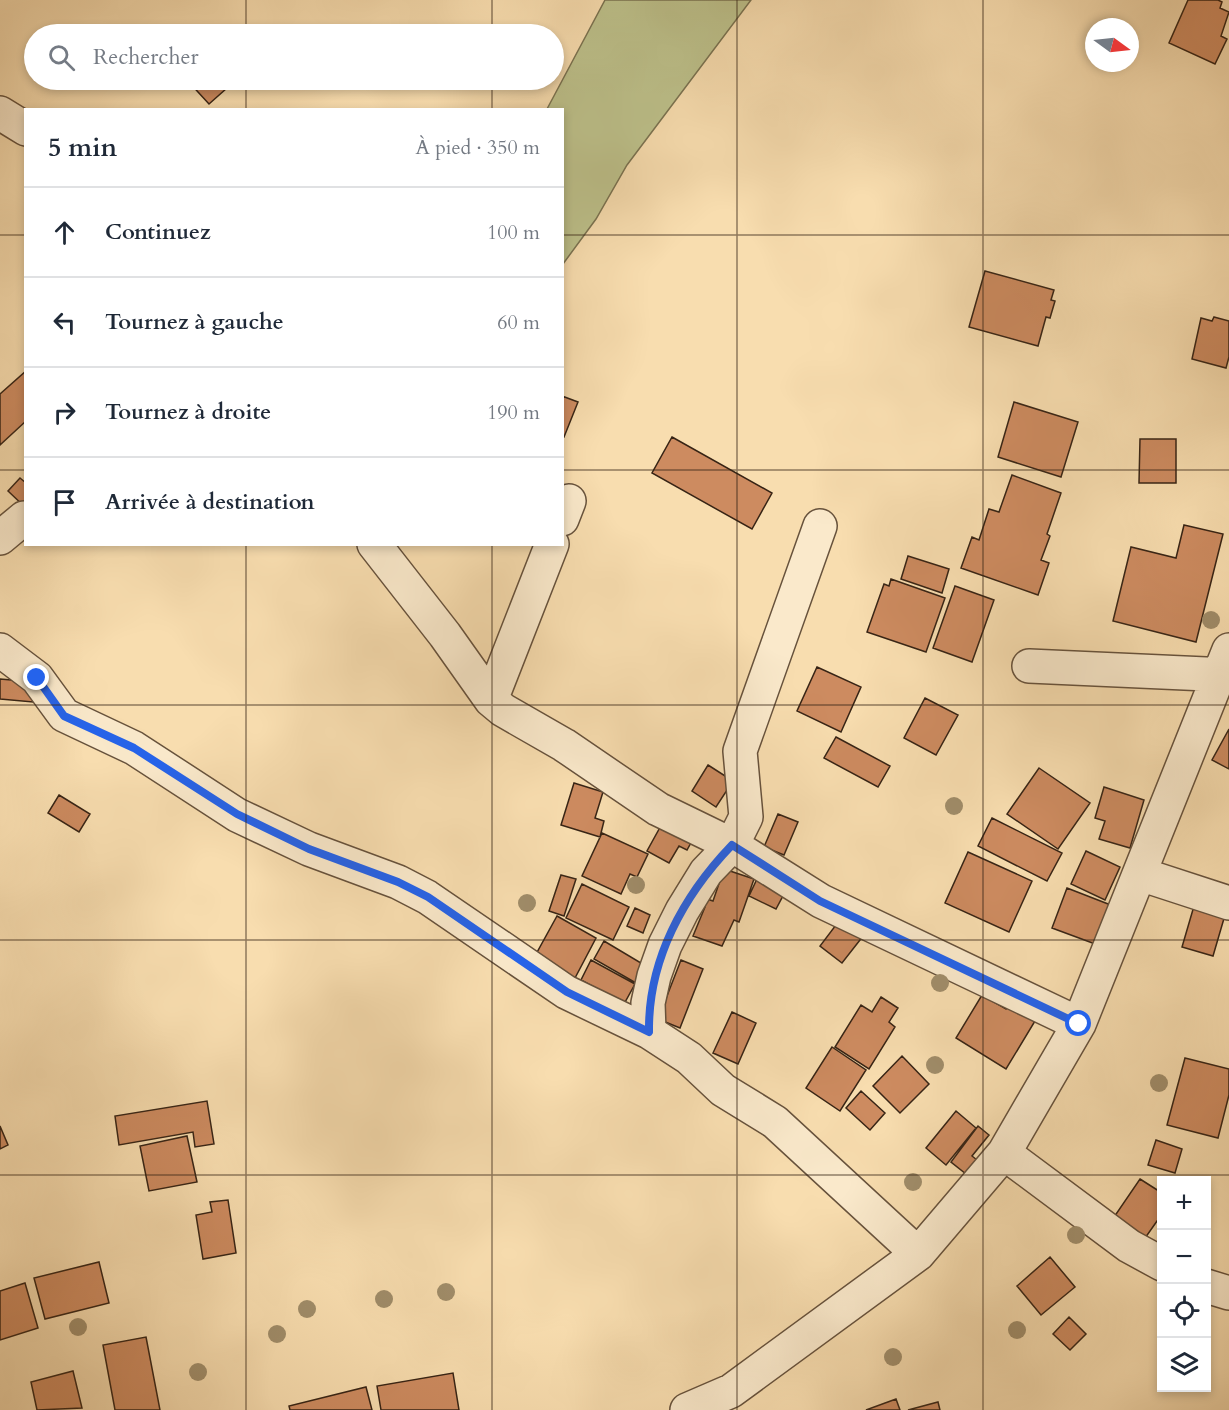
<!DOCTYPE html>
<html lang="fr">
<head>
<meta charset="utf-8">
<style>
	:root { --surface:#fff; --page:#f2f2f3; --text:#1f2937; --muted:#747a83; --line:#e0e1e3 }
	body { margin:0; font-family:Cardo,serif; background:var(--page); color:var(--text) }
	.controls { position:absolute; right:18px; bottom:18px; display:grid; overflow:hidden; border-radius:0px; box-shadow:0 3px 9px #0003 }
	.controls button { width:54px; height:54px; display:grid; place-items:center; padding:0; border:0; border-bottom:2px solid var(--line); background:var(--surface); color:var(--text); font:30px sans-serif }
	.compass { position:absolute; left:1085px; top:18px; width:54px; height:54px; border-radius:50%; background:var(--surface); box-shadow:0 3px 9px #0003; rotate:105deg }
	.stop { position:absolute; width:18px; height:18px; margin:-14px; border:4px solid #2563eb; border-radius:50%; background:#fff }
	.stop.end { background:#2563eb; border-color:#fff; box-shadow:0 2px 6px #0008 }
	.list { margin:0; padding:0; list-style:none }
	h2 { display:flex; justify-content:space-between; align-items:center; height:78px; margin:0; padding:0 24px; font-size:26px }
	h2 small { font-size:20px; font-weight:400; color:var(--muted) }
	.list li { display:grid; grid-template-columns:39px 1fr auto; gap:18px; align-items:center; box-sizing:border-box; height:90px; padding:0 24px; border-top:2px solid var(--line) }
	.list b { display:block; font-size:22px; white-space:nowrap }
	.list em { font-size:20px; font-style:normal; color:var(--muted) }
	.icon { flex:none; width:33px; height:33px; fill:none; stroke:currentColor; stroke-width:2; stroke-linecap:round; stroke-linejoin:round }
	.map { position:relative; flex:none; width:1229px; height:1410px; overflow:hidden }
	.search { position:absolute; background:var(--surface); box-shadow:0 3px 9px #0003; left:24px; top:24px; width:540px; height:66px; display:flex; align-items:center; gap:15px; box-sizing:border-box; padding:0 21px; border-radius:33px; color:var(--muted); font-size:22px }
	.panel { position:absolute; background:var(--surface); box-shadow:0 3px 9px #0003; left:24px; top:108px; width:540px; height:438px; border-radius:0px }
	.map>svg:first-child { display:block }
</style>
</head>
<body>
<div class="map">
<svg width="1229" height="1410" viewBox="0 0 1229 1410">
	<rect width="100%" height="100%" fill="#f8ddaf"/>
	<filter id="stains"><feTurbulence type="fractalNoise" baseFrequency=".00333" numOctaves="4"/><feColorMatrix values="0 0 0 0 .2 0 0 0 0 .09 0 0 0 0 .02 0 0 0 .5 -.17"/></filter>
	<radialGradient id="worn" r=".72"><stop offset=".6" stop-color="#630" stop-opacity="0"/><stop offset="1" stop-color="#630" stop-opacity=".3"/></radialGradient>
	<path fill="#bdc18b" stroke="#7a7250" stroke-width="1.5" d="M 605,0 L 751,0 L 627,165 L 596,219 L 563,264 L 562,110 L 547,109 Z"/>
	<path fill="#cd8b60" stroke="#372415" stroke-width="1.5" d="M 1188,0 L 1218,0 L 1222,2 L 1220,8 L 1229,12 L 1221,36 L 1227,39 L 1215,64 L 1169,43 Z
		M 187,80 L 236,80 L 209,104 Z
		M 985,271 L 1054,290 L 1051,300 L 1055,301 L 1050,318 L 1046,317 L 1038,346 L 969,327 Z
		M 1214,317 L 1229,321 L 1229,357 L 1226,368 L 1192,359 L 1201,318 L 1212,321 Z
		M 26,371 L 26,421 L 0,445 L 0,394 Z
		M 562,396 L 578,402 L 564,437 L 562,436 Z
		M 1014,402 L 1078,422 L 1061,477 L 998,457 Z
		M 672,437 L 772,493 L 752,529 L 652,473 Z
		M 1140,439 L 1176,439 L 1176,483 L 1139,483 Z
		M 1012,475 L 1061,493 L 1047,534 L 1050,536 L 1041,560 L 1049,563 L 1038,595 L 961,568 L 972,537 L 979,540 L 989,509 L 999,512 Z
		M 20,478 L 26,483 L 26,508 L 8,491 Z
		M 1184,525 L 1223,534 L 1196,642 L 1113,621 L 1131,547 L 1176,558 Z
		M 908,556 L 949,569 L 942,593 L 901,579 Z
		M 891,579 L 945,598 L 926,652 L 867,632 L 884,584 L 889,586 Z
		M 955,586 L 994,600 L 972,662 L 933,648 Z
		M 817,667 L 861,687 L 841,732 L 797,711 Z
		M 0,679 L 34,682 L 33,702 L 0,699 Z
		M 925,698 L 958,715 L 936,755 L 904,738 Z
		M 1229,729 L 1229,769 L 1212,760 Z
		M 836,737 L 890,766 L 878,787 L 824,758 Z
		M 708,765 L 733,781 L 716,807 L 692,791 Z
		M 1039,768 L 1090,803 L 1058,849 L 1007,814 Z
		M 574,783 L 603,792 L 595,818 L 604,821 L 600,837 L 561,825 Z
		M 1104,787 L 1144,800 L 1130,848 L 1099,839 L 1105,821 L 1095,818 Z
		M 59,795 L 90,814 L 79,832 L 48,813 Z
		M 778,814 L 798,822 L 784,855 L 764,847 Z
		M 992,818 L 1062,853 L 1047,881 L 978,846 Z
		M 663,822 L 693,839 L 687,850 L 679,846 L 669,863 L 647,851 Z
		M 602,833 L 648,854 L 637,877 L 630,874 L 621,894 L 582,876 Z
		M 1086,851 L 1120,867 L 1105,900 L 1071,884 Z
		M 968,852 L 1032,881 L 1009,932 L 945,903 Z
		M 724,869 L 754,879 L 739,922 L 734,920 L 722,946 L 693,936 L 705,907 L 701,906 L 704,898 L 713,901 Z
		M 561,875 L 576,879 L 564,916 L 549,911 Z
		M 757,879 L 785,892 L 776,909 L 749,896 Z
		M 582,884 L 629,907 L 613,940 L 566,918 Z
		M 1067,888 L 1121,909 L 1106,948 L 1052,928 Z
		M 1194,906 L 1225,915 L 1213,956 L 1182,947 Z
		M 635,908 L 650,915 L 643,933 L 627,926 Z
		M 845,913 L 867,931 L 842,963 L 820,946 Z
		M 557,916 L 596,938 L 575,978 L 535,956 Z
		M 604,941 L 646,966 L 636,983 L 594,959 Z
		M 591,960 L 635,984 L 624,1004 L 581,980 Z
		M 681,960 L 703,969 L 680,1028 L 658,1019 Z
		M 982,995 L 1006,1009 L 1008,1005 L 1035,1021 L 1006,1069 L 956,1038 Z
		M 881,997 L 898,1008 L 889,1022 L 895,1027 L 869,1069 L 835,1047 L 861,1005 L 872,1012 Z
		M 732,1012 L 756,1023 L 738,1064 L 713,1053 Z
		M 832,1047 L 866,1070 L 840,1111 L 806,1088 Z
		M 902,1056 L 929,1084 L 900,1113 L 873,1086 Z
		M 1185,1058 L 1229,1069 L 1229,1095 L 1218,1138 L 1167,1125 Z
		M 861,1091 L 885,1113 L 870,1130 L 846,1108 Z
		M 207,1101 L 214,1144 L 195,1147 L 193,1132 L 119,1145 L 115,1116 Z
		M 956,1111 L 976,1128 L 946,1165 L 926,1148 Z
		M 0,1126 L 8,1145 L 0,1149 Z
		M 978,1126 L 989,1135 L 972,1156 L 977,1160 L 966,1174 L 951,1162 Z
		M 187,1136 L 197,1182 L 149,1191 L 140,1146 Z
		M 1156,1140 L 1182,1149 L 1175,1173 L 1148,1165 Z
		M 1140,1179 L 1162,1193 L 1162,1214 L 1143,1241 L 1112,1220 Z
		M 228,1200 L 236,1253 L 203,1259 L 196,1215 L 212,1212 L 210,1202 Z
		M 1050,1257 L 1075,1287 L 1041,1315 L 1017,1286 Z
		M 99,1262 L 109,1303 L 45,1319 L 34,1278 Z
		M 25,1283 L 38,1328 L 0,1340 L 0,1291 Z
		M 1069,1317 L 1086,1334 L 1070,1350 L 1053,1334 Z
		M 146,1337 L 160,1410 L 115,1410 L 103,1345 Z
		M 73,1371 L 82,1408 L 37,1410 L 31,1382 Z
		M 453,1373 L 459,1410 L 381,1410 L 377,1386 Z
		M 366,1387 L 372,1410 L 290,1410 L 289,1406 Z
		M 896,1399 L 900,1410 L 866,1410 Z
		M 938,1402 L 940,1410 L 908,1410 Z"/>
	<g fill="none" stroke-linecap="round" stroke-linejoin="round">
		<defs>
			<path id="minor" d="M 0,113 L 26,129
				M 562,519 L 569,501
				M 0,538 L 24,518
				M 374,544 L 445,635 L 491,700 L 503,710 L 564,745 L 658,809 L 732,845 L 821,901 L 1079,1024
				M 0,650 L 37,678 L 64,715 L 134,748 L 237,815 L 309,849 L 398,882 L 427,897 L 566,992 L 649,1032 L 689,1058 L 723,1090 L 775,1122 L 918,1254
				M 1029,666 L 1229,675
				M 491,700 L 552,544
				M 1140,874 L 1229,903
				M 649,1032 L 648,1003 L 654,976 L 665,945 L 682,911 L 706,872 L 732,845 L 746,817 L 740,751 L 820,526
				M 1004,1153 L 1129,1246 L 1162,1264
				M 1206,1286 L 1229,1293
				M 687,1410 L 731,1391 L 918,1254 L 1004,1153 L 1079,1024 L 1229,650"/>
		</defs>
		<use href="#minor" stroke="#67523c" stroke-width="36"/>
		<use href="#minor" stroke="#fae9cb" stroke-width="33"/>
	</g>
	<g fill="#a08d6a">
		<circle cx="1211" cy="620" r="9"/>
		<circle cx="954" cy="806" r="9"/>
		<circle cx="636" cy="885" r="9"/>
		<circle cx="527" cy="903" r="9"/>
		<circle cx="940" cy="983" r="9"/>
		<circle cx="935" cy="1065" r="9"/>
		<circle cx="1159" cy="1083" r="9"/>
		<circle cx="913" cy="1182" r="9"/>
		<circle cx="1076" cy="1235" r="9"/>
		<circle cx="446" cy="1292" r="9"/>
		<circle cx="384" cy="1299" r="9"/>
		<circle cx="307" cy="1309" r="9"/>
		<circle cx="78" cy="1327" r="9"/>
		<circle cx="1017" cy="1330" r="9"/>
		<circle cx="277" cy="1334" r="9"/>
		<circle cx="893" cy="1357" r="9"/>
		<circle cx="198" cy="1372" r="9"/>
	</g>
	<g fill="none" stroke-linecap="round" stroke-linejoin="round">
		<path stroke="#2563eb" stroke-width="8" d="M 37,678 L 64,716 L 134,748 L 237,814 L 309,849 L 398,882 L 428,897 L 567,992 L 649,1032 C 648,960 683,896 732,845 L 820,901 L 1079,1024"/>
	</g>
	<path fill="none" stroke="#372415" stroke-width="1.5" stroke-opacity="0.55" d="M 246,0 L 246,34M 492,0 L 492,34M 737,0 L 737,1410M 983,0 L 983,1410M 246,80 L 246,110M 492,80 L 492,110M 0,235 L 26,235M 562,235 L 1229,235M 0,470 L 26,470M 562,470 L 1229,470M 246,544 L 246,1410M 492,544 L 492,1410M 0,705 L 1229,705M 0,940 L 1229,940M 0,1175 L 1229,1175"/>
	<rect width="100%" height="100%" filter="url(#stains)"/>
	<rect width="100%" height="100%" fill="url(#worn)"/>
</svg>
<div class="controls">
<button>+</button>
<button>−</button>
<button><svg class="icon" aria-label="locate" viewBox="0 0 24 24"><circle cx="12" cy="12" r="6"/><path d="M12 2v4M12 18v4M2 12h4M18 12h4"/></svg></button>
<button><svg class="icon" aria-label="layers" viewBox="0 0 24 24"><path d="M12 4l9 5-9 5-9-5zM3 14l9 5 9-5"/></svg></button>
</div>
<svg class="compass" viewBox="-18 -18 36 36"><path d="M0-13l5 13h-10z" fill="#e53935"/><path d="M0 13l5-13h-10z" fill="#747a83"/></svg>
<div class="stop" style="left:1079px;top:1024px"></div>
<div class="stop end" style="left:37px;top:678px"></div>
<div class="search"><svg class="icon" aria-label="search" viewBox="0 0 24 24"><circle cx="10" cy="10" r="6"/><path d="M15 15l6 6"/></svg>Rechercher</div>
<section class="panel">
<h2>5 min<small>À pied · 350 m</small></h2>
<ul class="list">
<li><svg class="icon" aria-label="ahead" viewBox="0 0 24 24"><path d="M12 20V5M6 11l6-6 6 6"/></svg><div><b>Continuez</b></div><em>100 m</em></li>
<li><svg class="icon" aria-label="left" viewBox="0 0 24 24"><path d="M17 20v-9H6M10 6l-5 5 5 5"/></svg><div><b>Tournez à gauche</b></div><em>60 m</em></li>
<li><svg class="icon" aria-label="right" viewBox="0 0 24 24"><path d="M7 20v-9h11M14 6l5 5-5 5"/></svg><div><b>Tournez à droite</b></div><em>190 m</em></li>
<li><svg class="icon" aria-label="arrive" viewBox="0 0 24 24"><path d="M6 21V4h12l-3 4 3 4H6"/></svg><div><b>Arrivée à destination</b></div></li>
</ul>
</section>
</div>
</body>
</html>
